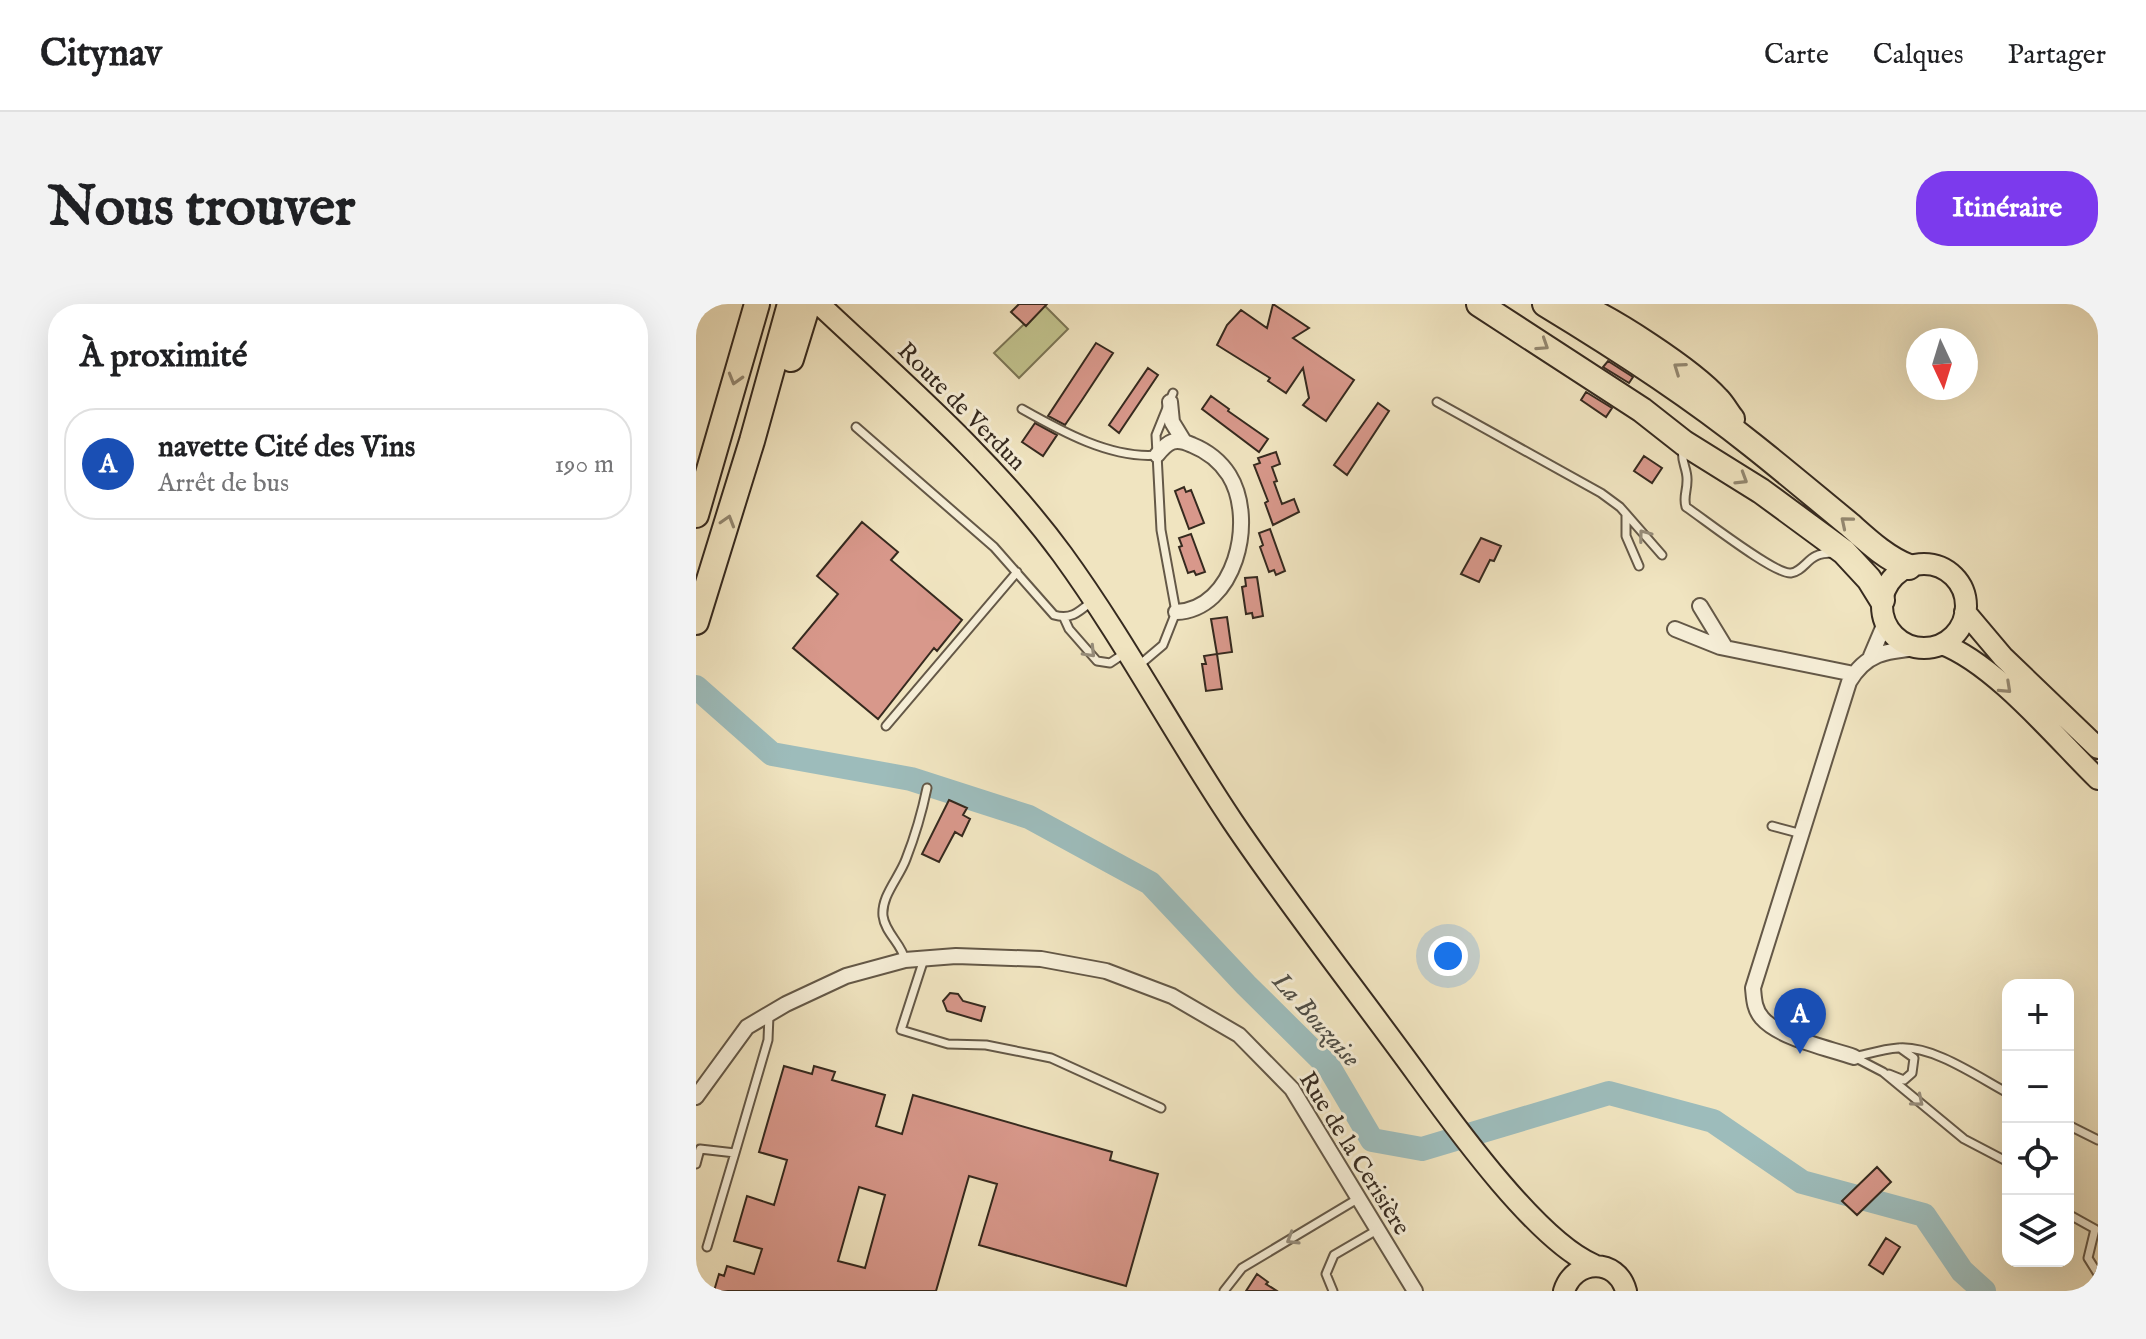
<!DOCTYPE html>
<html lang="fr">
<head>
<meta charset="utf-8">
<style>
	:root { --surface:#fff; --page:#f2f2f2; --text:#202124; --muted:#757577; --line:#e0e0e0; --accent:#7c3aed }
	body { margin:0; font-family:"IM FELL English",serif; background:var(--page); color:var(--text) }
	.controls { position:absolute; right:24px; bottom:24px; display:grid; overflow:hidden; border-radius:16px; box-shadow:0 8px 32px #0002 }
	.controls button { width:72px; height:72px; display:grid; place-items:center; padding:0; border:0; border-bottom:2px solid var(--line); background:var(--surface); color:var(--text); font:40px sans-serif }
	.compass { position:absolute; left:1210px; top:24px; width:72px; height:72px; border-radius:50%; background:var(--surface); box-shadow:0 8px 32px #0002; rotate:176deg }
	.you { position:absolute; left:752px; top:652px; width:28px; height:28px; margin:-20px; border:6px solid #fff; border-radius:50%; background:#1a73e8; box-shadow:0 0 0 12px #1a73e833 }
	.badge { display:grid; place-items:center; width:52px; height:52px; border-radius:50%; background:var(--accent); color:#fff; font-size:26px; font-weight:700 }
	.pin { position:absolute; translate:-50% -66px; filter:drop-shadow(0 2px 4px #0008) }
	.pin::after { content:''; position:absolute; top:42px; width:28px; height:24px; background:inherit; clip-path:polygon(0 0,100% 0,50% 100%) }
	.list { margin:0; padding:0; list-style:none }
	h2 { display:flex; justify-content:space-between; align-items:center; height:104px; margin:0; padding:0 32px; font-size:34px }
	h2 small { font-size:26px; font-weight:400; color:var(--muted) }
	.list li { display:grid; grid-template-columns:52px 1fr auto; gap:24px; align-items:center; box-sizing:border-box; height:112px; margin:0 16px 16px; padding:0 16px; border:2px solid var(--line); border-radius:32px }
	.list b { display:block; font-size:30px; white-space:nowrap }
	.list p { margin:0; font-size:26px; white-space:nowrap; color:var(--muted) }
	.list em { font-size:26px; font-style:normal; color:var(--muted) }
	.icon { flex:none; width:44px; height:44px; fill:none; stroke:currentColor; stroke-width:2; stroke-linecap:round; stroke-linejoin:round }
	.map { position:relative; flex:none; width:1402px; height:987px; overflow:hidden; border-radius:32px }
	header { display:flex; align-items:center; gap:48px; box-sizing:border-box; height:112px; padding:0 40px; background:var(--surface); border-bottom:2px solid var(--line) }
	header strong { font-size:38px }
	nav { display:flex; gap:44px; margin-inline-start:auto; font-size:28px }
	.intro { display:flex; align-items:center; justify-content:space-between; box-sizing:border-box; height:192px; padding:0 48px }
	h1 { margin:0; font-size:56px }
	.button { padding:20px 36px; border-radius:32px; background:var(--accent); color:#fff; font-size:28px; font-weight:700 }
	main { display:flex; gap:48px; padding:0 48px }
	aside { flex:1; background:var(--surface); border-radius:32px; box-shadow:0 8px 32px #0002 }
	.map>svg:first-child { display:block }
</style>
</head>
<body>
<header>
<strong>Citynav</strong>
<nav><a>Carte</a><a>Calques</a><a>Partager</a></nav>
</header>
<div class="intro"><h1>Nous trouver</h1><a class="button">Itinéraire</a></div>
<main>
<aside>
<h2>À proximité<small></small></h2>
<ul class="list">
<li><span class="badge" style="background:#1a4fb4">A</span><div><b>navette Cité des Vins</b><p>Arrêt de bus</p></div><em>190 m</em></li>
</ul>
</aside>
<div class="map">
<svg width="1402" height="987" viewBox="0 0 1402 987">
	<rect width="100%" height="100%" fill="#f0e4c0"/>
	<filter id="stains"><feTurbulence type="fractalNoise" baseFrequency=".0025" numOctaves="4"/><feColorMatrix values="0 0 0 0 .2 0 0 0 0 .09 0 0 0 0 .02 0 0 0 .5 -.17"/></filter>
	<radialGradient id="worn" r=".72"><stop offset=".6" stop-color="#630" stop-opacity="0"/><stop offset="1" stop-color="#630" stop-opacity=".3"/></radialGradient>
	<path fill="#c1c28d" stroke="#7c7656" stroke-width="2" d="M 348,1 L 372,25 L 323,74 L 298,49 Z"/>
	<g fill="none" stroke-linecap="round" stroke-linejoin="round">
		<path stroke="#9dbcbb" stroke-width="24" d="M 0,383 L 76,450 L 215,475 L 333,513 L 454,579 L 550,681 L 633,763 L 676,836 L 726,845 L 913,789 L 1017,817 L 1106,878 L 1228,911 L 1266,967 L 1288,987"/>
	</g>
	<path fill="#d8988b" stroke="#362a1f" stroke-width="2" fill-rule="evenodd" d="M 323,0 L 351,0 L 330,22 L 315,8 Z
		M 577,0 L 613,24 L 597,34 L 658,76 L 630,117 L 607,101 L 613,94 L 607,64 L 590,89 L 572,77 L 574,74 L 521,41 L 531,21 L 545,6 L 571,24 Z
		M 400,39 L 417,49 L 386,96 L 369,121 L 352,112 Z
		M 912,57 L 937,73 L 933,79 L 907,63 Z
		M 452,64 L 462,71 L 423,129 L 413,121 Z
		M 890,88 L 916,104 L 910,113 L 885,96 Z
		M 515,92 L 533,105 L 532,107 L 572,135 L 563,148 L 506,105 Z
		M 682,99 L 693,107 L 651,171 L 638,161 Z
		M 339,119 L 361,131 L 347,152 L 326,138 Z
		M 580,148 L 584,160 L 576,163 L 581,177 L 578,178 L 586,200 L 598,195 L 603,208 L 577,221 L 569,199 L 572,197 L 558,161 L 564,159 L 562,154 Z
		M 948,152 L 966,164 L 956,179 L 938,167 Z
		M 488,183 L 490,188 L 495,186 L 508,219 L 493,225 L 479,187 Z
		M 166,218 L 202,248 L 195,256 L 266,316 L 241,347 L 238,344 L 182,415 L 97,344 L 142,290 L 121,272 Z
		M 574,225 L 589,267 L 580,271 L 578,266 L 573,268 L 564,243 L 567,241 L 563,229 Z
		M 495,230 L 509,268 L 500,271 L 498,267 L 492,269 L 483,243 L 486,242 L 483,234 Z
		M 785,234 L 805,242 L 798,257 L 794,256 L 783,278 L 765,270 Z
		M 561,273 L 567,312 L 557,314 L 556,309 L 550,310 L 546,283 L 550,282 L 549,274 Z
		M 531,313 L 536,348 L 521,350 L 526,385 L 510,387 L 506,360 L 510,360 L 508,352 L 521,350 L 515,315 Z
		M 253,496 L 271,504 L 267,511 L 274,515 L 266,532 L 259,528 L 243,558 L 226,550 Z
		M 254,689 L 262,690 L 267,697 L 289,703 L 285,717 L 251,707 L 247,697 Z
		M 88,762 L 116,770 L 118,762 L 139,768 L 136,776 L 189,791 L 180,822 L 206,830 L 217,791 L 416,848 L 414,856 L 462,870 L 430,982 L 283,941 L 301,880 L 273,872 L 240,987 L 18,987 L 23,970 L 28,972 L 31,962 L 58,970 L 66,945 L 38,937 L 51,892 L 78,901 L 91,856 L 63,848 ZM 163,883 L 189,891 L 169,964 L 142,957 Z
		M 1181,863 L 1195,878 L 1161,911 L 1146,897 Z
		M 1190,934 L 1204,943 L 1187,970 L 1173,961 Z
		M 561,970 L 572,978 L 570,980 L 581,987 L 550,987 Z"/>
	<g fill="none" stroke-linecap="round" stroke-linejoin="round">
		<defs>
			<path id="service" d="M 741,98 L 905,189 L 924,203 L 966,251
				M 326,105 C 365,127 415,155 461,151
				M 160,123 L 298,243 L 358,311 C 375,316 383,308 396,297
				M 987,145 C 984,157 992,165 991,177 C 991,188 987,193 990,203 C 1008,215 1079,271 1095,269 C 1105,268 1111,256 1120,252 C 1125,249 1133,249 1138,249
				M 930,211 L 930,232 L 943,262
				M 368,314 L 373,325 L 401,357 L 414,359 L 429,349
				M 441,363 L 467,341 L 480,308 L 465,226 L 460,131 L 477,89
				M 190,422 L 321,268
				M 1076,522 L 1106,530
				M 228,655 L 205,726 L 252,740 L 290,741 L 355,754 L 465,804
				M 209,656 C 206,640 189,629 187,612 C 185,592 203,574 210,555 C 219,532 226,508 231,484
				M 1158,753 L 1187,768 L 1268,835 L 1312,858
				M 1158,753 C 1172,750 1187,745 1202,744 C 1237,741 1282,773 1312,789
				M 1193,770 L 1208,776 L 1216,769 L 1218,754 L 1204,744
				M 1372,821 L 1402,836
				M 0,860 L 4,845 L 39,849 L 72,736 L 73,711
				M 1372,910 L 1399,925 L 1392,954 L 1402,970
				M 11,943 L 39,849
				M 528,987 L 546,964 L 663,894
				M 637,987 L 630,970 L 638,951 L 681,926"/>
			<path id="minor" d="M 474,98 L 476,118 L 487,136
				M 461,151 C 472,137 479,133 496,141 C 511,147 524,157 533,171 C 561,216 539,306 480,308
				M 1004,302 L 1029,343
				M 979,325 L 1024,343 L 1158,370
				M 1175,352 L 1189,319
				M 1158,753 C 1132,744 1083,734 1066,714 C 1058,705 1058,694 1057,684 L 1153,378 C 1170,349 1190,347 1221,344
				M 0,793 L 51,723 L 90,700 L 150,672 L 209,656 L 260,652 L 345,655 L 410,667 L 476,692 L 543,731 L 596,785 L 719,987"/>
			<path id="primary" d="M 123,0 C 208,80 296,155 366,250 C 428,335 478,430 537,518 C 595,604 660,686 721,770 C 758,821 842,938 898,961
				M1186 302a42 42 0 1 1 84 0a42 42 0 1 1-84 0Z
				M 1269,308 L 1307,353 L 1402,444
				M 1246,340 C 1299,360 1360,434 1402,475
				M 868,987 C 878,955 921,953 930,987"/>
			<path id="motorway" d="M 783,0 L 946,106 L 988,139 L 1065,187 L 1148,248 L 1173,275 L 1186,296
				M 849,0 C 920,43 990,88 1055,140 C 1088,166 1121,194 1154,221 C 1172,237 1190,254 1213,263
				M 879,0 C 914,13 996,67 1021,95 C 1027,101 1031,109 1036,115
				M 95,55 L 112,0
				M 0,211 L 61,0
				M 0,318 L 56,137 L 94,0"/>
		</defs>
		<use href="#service" stroke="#645847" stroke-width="11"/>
		<use href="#minor" stroke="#645847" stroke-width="18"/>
		<use href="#primary" stroke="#362a1f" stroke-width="24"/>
		<use href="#motorway" stroke="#362a1f" stroke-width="28"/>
		<use href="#service" stroke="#f5edd6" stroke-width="7"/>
		<use href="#minor" stroke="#f5edd6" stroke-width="14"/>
		<use href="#primary" stroke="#f0e4c0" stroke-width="20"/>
		<use href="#motorway" stroke="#f0e4c0" stroke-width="24"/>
	</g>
	<defs><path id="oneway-chevron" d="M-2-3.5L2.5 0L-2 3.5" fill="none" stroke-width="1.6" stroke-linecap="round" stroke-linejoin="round" transform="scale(2)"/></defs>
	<g stroke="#938770">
		<use href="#oneway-chevron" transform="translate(847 41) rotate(33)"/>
		<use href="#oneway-chevron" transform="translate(983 64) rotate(-145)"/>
		<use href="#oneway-chevron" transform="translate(39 75) rotate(106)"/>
		<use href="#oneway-chevron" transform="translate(1046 175) rotate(32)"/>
		<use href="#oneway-chevron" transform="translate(32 217) rotate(-73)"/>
		<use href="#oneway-chevron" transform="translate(1150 218) rotate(-140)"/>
		<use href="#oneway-chevron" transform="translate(1310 384) rotate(43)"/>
	</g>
	<g stroke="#968c7a">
		<use href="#oneway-chevron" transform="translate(948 231) rotate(-127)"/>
		<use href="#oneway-chevron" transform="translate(394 348) rotate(46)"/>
		<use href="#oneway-chevron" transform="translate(1222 797) rotate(40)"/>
		<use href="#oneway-chevron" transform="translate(596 935) rotate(149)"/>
	</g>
	<g text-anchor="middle" stroke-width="6" stroke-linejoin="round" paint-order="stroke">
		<g font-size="24" fill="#362a1f" stroke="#f5edd6">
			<text transform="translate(266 102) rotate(45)" y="8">Route de Verdun</text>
			<text transform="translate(659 849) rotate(58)" y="8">Rue de la Cerisière</text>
		</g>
		<g font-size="26" font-style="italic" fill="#504e46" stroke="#f5edd6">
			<text transform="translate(621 715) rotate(48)" y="9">La Bouzaise</text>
		</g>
	</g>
	<rect width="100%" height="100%" filter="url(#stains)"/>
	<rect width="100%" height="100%" fill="url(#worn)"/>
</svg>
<div class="controls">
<button>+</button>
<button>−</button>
<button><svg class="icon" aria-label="locate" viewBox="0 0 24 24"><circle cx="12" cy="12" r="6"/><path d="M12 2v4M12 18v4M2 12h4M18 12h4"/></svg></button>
<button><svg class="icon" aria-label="layers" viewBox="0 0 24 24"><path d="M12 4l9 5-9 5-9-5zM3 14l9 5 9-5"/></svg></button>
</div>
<svg class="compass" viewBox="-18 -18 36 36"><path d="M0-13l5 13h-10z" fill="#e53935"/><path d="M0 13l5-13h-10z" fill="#757577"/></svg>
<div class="you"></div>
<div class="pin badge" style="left:1104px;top:750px;background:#1a4fb4">A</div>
</div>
</main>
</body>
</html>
